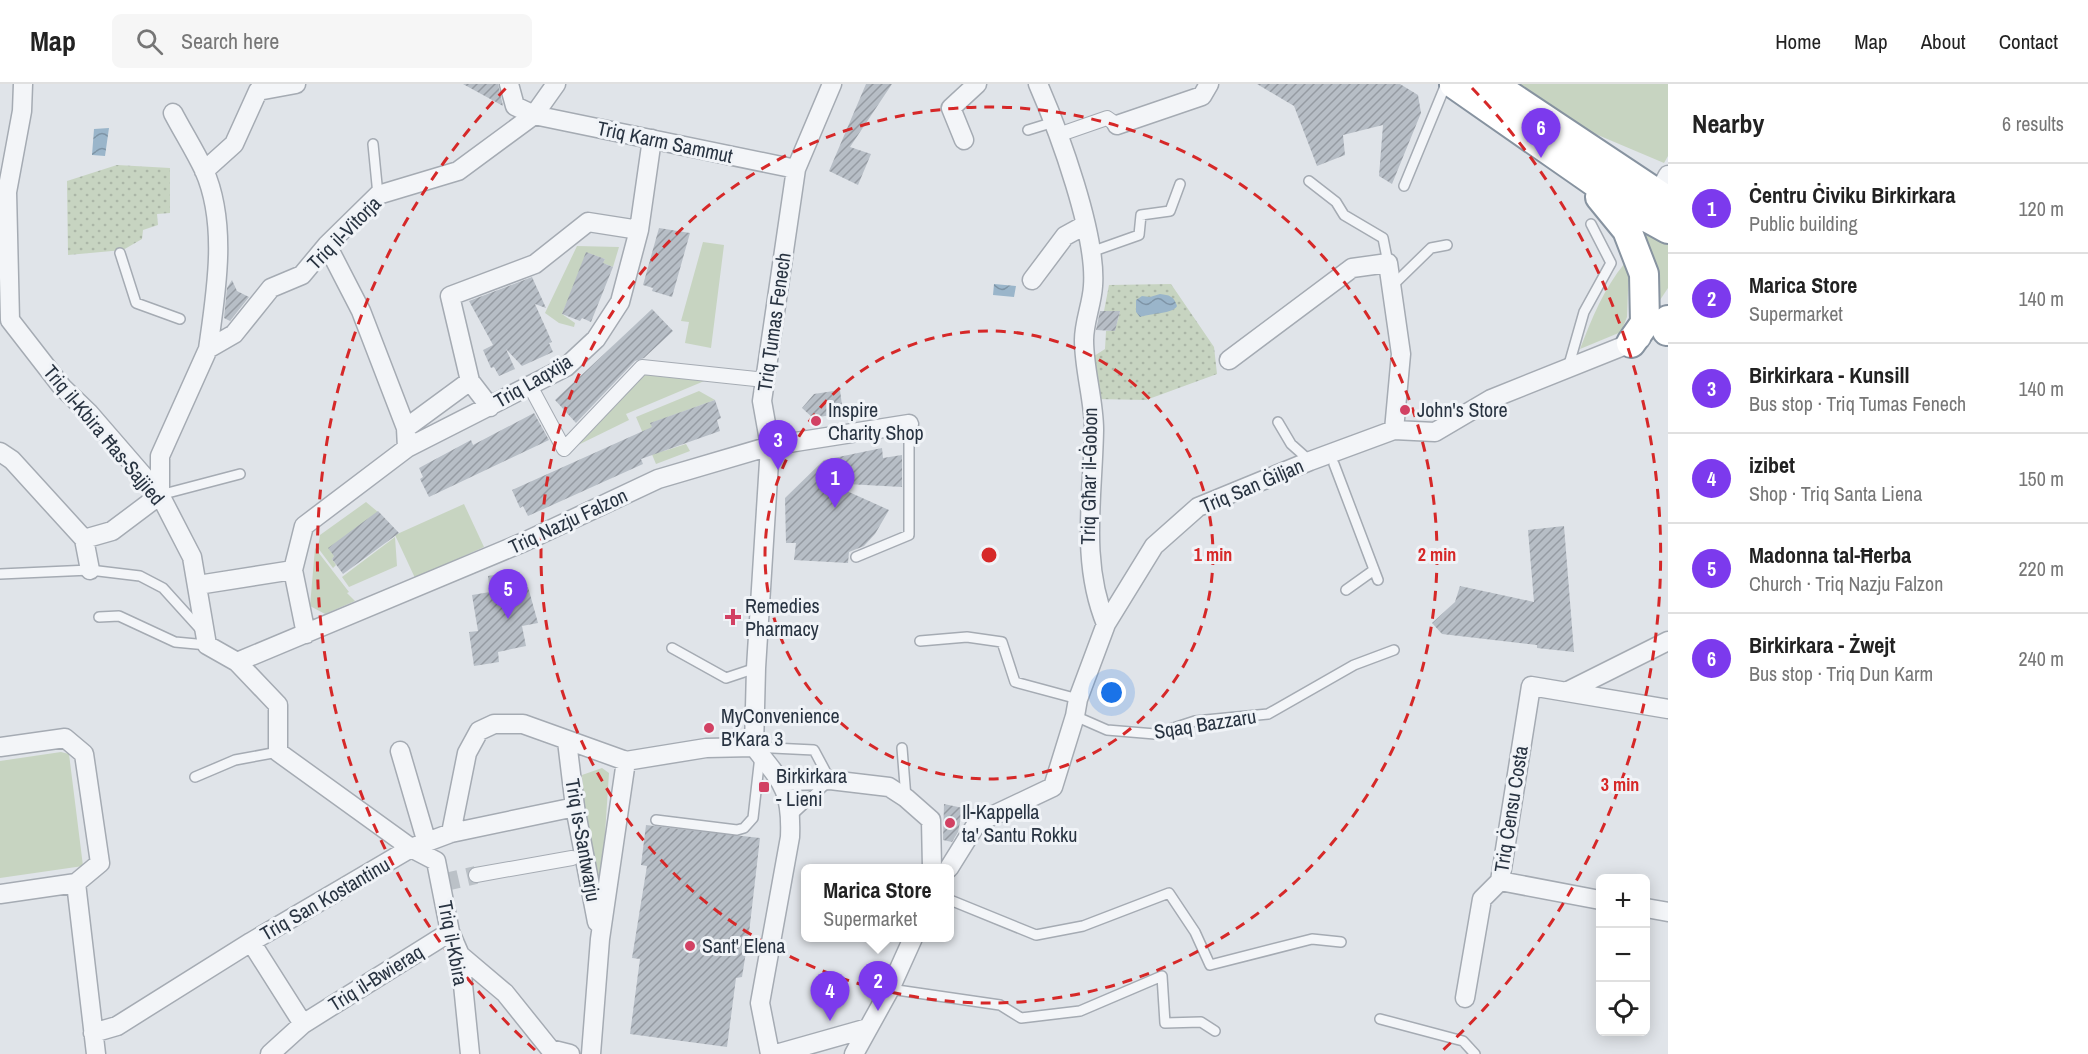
<!DOCTYPE html>
<html lang="en">
<head>
<meta charset="utf-8">
<style>
	:root { --surface:#fff; --page:#f6f6f6; --text:#222; --muted:#767676; --line:#e0e0e0; --accent:#7c3aed }
	body { margin:0; font-family:"Archivo Narrow",sans-serif; background:var(--page); color:var(--text) }
	.controls { position:absolute; right:18px; bottom:18px; display:grid; overflow:hidden; border-radius:9px; box-shadow:0 3px 15px #0003 }
	.controls button { width:54px; height:54px; display:grid; place-items:center; padding:0; border:0; border-bottom:2px solid var(--line); background:var(--surface); color:var(--text); font:30px sans-serif }
	.you { position:absolute; left:1112px; top:609px; width:21px; height:21px; margin:-15px; border:4px solid #fff; border-radius:50%; background:#1a73e8; box-shadow:0 0 0 9px #1a73e833 }
	.badge { display:grid; place-items:center; width:39px; height:39px; border-radius:50%; background:var(--accent); color:#fff; font-size:20px; font-weight:700 }
	.pin { position:absolute; translate:-50% -50px; filter:drop-shadow(0 2px 3px #0008) }
	.pin::after { content:''; position:absolute; top:32px; width:21px; height:18px; background:inherit; clip-path:polygon(0 0,100% 0,50% 100%) }
	.popup { position:absolute; left:801px; top:780px; width:153px; height:78px; box-sizing:border-box; display:grid; place-content:center; border-radius:9px; background:var(--surface); filter:drop-shadow(0 2px 4px #0005); font-size:20px; white-space:nowrap; color:var(--muted) }
	.popup b { font-size:22px; color:var(--text) }
	.popup::after { content:''; position:absolute; left:50%; top:100%; margin-left:-12px; border:12px solid transparent; border-top-color:var(--surface) }
	.list { margin:0; padding:0; list-style:none }
	h2 { display:flex; justify-content:space-between; align-items:center; height:78px; margin:0; padding:0 24px; font-size:26px }
	h2 small { font-size:20px; font-weight:400; color:var(--muted) }
	.list li { display:grid; grid-template-columns:39px 1fr auto; gap:18px; align-items:center; box-sizing:border-box; height:90px; padding:0 24px; border-top:2px solid var(--line) }
	.list b { display:block; font-size:22px; white-space:nowrap }
	.list p { margin:0; font-size:20px; white-space:nowrap; color:var(--muted) }
	.list em { font-size:20px; font-style:normal; color:var(--muted) }
	.icon { flex:none; width:33px; height:33px; fill:none; stroke:currentColor; stroke-width:2; stroke-linecap:round; stroke-linejoin:round }
	.map { position:relative; flex:none; width:1668px; height:970px; overflow:hidden }
	header { display:flex; align-items:center; gap:36px; box-sizing:border-box; height:84px; padding:0 30px; background:var(--surface); border-bottom:2px solid var(--line) }
	header strong { font-size:28px }
	nav { display:flex; gap:33px; margin-inline-start:auto; font-size:21px }
	.search { width:420px; height:54px; background:var(--page); display:flex; align-items:center; gap:15px; box-sizing:border-box; padding:0 21px; border-radius:9px; color:var(--muted); font-size:22px }
	main { display:flex }
	aside { flex:1; background:var(--surface) }
	.map>svg:first-child { display:block }
</style>
</head>
<body>
<header>
<strong>Map</strong>
<div class="search"><svg class="icon" aria-label="search" viewBox="0 0 24 24"><circle cx="10" cy="10" r="6"/><path d="M15 15l6 6"/></svg>Search here</div>
<nav><a>Home</a><a>Map</a><a>About</a><a>Contact</a></nav>
</header>
<main>
<div class="map">
<svg width="1668" height="970" viewBox="0 0 1668 970">
	<defs>
		<pattern id="garden-dots" width="8" height="8" patternUnits="userSpaceOnUse" patternTransform="scale(1.5)"><rect width="8" height="8" fill="#c7d4c1"/><path d="M2 2h.1M6 6h.1" fill="none" stroke="#abb6a7" stroke-width="1.8" stroke-linecap="round"/></pattern>
		<pattern id="water-waves" width="16" height="10" patternUnits="userSpaceOnUse" patternTransform="scale(1.5)"><rect width="16" height="10" fill="#9ab5ca"/><path d="M0 5q4-4 8 0t8 0" fill="none" stroke="#7e94a6"/></pattern>
		<pattern id="building-hatch" width="6" height="6" patternUnits="userSpaceOnUse" patternTransform="scale(1.5)"><rect width="6" height="6" fill="#b7bec6"/><path d="M-1 1l2-2M0 6l6-6M5 7l2-2" fill="none" stroke="#959ba2"/></pattern>
	</defs>
	<rect width="100%" height="100%" fill="#e0e4e9"/>
	<path fill="#c7d4c1" d="M 1518,0 L 1668,0 L 1668,72 L 1664,79 L 1586,46 Z
		M 1628,133 L 1668,153 L 1668,204 L 1652,228 Z
		M 703,158 L 724,161 L 711,264 L 685,259 L 689,238 L 681,237 Z
		M 577,162 L 619,163 L 613,183 L 603,179 L 605,175 L 588,169 L 562,230 L 575,239 L 574,243 L 559,239 L 545,229 Z
		M 1625,179 L 1629,179 L 1627,233 L 1621,248 L 1580,265 C 1592,234 1604,204 1625,179 Z
		M 644,287 L 709,295 L 626,330 L 629,336 L 578,361 L 576,356 Z
		M 699,307 L 715,316 L 651,339 L 658,359 L 661,359 L 664,367 L 686,360 L 690,367 L 656,380 L 636,333 Z
		M 366,418 L 378,428 L 334,472 L 332,475 L 336,481 L 333,484 L 318,464 L 320,451 Z
		M 464,420 L 484,463 L 415,494 L 395,451 Z
		M 395,453 L 397,482 L 349,503 L 342,493 Z
		M 315,464 L 349,508 L 347,509 L 355,517 L 325,530 L 310,522 Z
		M 61,668 L 69,670 L 83,782 L 0,794 L 0,677 Z
		M 602,684 L 609,689 L 602,796 L 597,797 L 584,740 L 582,691 Z"/>
	<path fill="url(#garden-dots)" d="M 117,81 L 170,84 L 170,129 L 157,130 L 158,141 L 143,146 L 142,155 L 123,166 L 68,171 L 67,97 Z
		M 1171,200 L 1214,263 L 1217,290 L 1146,316 L 1096,315 L 1091,274 L 1105,265 L 1106,247 L 1115,246 L 1120,228 L 1104,227 L 1109,201 Z"/>
	<path fill="url(#water-waves)" d="M 109,44 L 105,72 L 92,71 L 94,45 Z
		M 994,200 L 1016,202 L 1014,213 L 993,211 Z
		M 1160,210 C 1169,211 1174,212 1177,222 C 1173,230 1151,229 1140,233 L 1136,228 L 1136,216 L 1142,212 L 1150,213 Z"/>
	<path fill="url(#building-hatch)" d="M 463,0 L 498,0 L 503,22 Z
		M 866,0 L 892,0 L 850,63 L 871,70 L 858,101 L 829,87 Z
		M 1257,0 L 1400,0 L 1418,11 L 1421,29 L 1392,100 L 1379,92 L 1383,41 L 1343,51 L 1345,71 L 1317,82 L 1294,22 Z
		M 659,144 L 690,149 L 672,213 L 652,207 L 653,204 L 643,201 Z
		M 586,168 L 605,175 L 603,179 L 613,183 L 591,238 L 582,234 L 580,237 L 562,230 Z
		M 532,193 L 546,224 L 535,220 L 552,258 L 549,259 L 553,268 L 522,282 L 506,265 L 515,285 L 499,292 L 494,283 L 491,284 L 483,266 L 493,261 L 469,217 Z
		M 232,196 L 237,207 L 249,213 L 230,237 L 224,234 L 227,204 Z
		M 652,225 L 673,247 L 644,274 L 635,277 L 576,339 L 555,316 Z
		M 1100,227 L 1120,227 L 1115,247 L 1096,246 Z
		M 840,306 L 843,329 L 813,334 L 802,324 L 814,310 Z
		M 715,316 L 721,334 L 717,336 L 720,347 L 641,375 L 643,380 L 528,432 L 523,422 L 520,424 L 512,406 L 652,343 L 650,339 Z
		M 534,329 L 549,356 L 429,413 L 420,395 L 423,393 L 419,384 L 471,356 L 473,361 Z
		M 882,364 L 883,374 L 902,371 L 902,403 L 829,399 L 889,426 L 875,450 L 864,462 L 849,468 L 848,479 L 794,476 L 796,459 L 786,459 L 785,414 L 824,376 Z
		M 378,427 L 399,449 L 343,490 L 332,475 L 334,472 L 328,464 Z
		M 1564,442 L 1574,568 L 1537,564 L 1537,561 L 1442,550 L 1432,539 L 1455,518 L 1460,502 L 1534,518 L 1528,446 Z
		M 507,489 L 510,505 L 528,503 L 538,539 L 522,542 L 526,562 L 498,568 L 499,578 L 474,582 L 469,548 L 478,547 L 472,511 L 490,508 L 488,492 Z
		M 944,720 L 963,724 L 958,748 L 952,758 L 943,756 Z
		M 646,741 L 760,754 L 749,849 L 742,893 L 736,894 L 727,963 L 630,950 L 640,875 L 632,874 L 647,782 L 641,781 Z"/>
	<g fill="none" stroke-linecap="round" stroke-linejoin="round">
		<path stroke="#bbc1c7" stroke-width="18" stroke-dasharray="18 9" stroke-linecap="butt" d="M 441,799 L 476,791"/>
		<defs>
			<path id="service" d="M 1028,46 L 1054,38
				M 373,60 L 378,111
				M 1309,97 L 1336,118 L 1344,131 L 1383,154 L 1388,179
				M 1404,102 L 1446,0
				M 1091,168 L 1139,151 L 1141,131 L 1170,127 L 1180,100
				M 120,169 L 136,219 L 180,235
				M 1391,203 L 1431,164 L 1447,161
				M 1568,284 L 1584,228 L 1611,179 L 1591,140
				M 1278,338 L 1291,360 L 1310,377
				M 1334,380 L 1378,496
				M 160,411 L 240,390
				M 856,473 L 909,451 L 909,340
				M 0,490 L 90,486 L 140,492 L 163,504 L 201,546
				M 1346,506 L 1374,486
				M 99,533 L 119,532 L 175,558 L 207,561
				M 920,557 L 967,553 L 1002,558 L 1015,598 L 1078,615
				M 672,564 L 726,594 L 756,584
				M 1075,632 L 1107,646 L 1155,650 L 1195,637 L 1268,630 L 1354,581 L 1394,566
				M 754,663 L 814,666 L 830,696 L 791,732
				M 902,664 L 906,714
				M 195,693 L 235,676 L 278,668
				M 656,736 L 737,746 L 744,744 L 753,734 L 760,672
				M 950,816 L 1036,851 L 1083,842 L 1169,809 L 1195,848 L 1210,881 L 1312,855 L 1341,858
				M 890,905 L 1000,921 L 1021,934 L 1080,927 L 1162,892 L 1165,939 L 1201,938 L 1215,947
				M 1380,935 L 1463,957 L 1475,970"/>
			<path id="pedestrian" d="M 1058,51 L 1107,34 L 1117,41
				M 529,300 L 564,365 L 642,283 L 765,296
				M 476,791 L 572,774"/>
			<path id="minor" d="M 509,0 L 515,22 L 534,31 L 796,85
				M 1038,0 C 1059,48 1097,151 1093,202 C 1092,220 1084,238 1084,256 C 1084,286 1094,316 1094,346 C 1093,412 1080,477 1106,540
				M 173,29 C 183,48 195,67 204,86 C 228,140 216,209 208,265
				M 1117,41 L 1202,12 L 1209,0
				M 964,56 L 951,24 L 977,0
				M 204,87 L 234,60 L 258,7 L 296,0
				M 1657,111 L 1668,91
				M 327,161 L 361,227 L 406,344 L 407,364
				M 1032,196 L 1065,152 L 1085,141
				M 10,236 L 62,303 L 89,329 L 160,411 L 192,473 L 207,561 L 237,578 L 278,621 L 278,668 L 411,764 L 436,777 L 450,848 L 460,871 L 470,970
				M 10,236 L 7,108 L 22,27 L 23,0
				M 1229,276 L 1352,184 L 1388,179 L 1401,270 L 1394,346
				M 490,323 L 470,297 L 450,212 L 535,180 L 588,138 L 639,146
				M 406,344 L 470,297
				M 0,368 L 12,376 L 84,455 L 90,486
				M 160,411 L 160,372 L 208,265 L 234,250 L 271,204 L 302,191 L 327,161 L 378,111 L 458,87 L 534,31 L 556,0
				M 84,455 L 112,447 L 160,411
				M 198,501 L 293,486
				M 306,550 L 293,486 L 304,442 L 407,364 L 566,283 L 596,255 L 620,218 L 639,146 L 652,55
				M 237,578 L 524,458 L 658,395 L 770,362 L 909,340
				M 1568,607 L 1668,557
				M 567,657 L 575,723 L 597,838
				M 0,663 L 65,654 L 84,670 L 100,779 L 76,799 L 96,970
				M 754,663 L 756,584 L 770,362 L 762,317 L 796,85 L 832,0
				M 754,663 C 782,698 792,706 790,753 L 760,919 L 770,970
				M 400,667 L 427,759
				M 782,697 L 830,696 L 889,703 L 906,714 L 931,736 L 932,784
				M 451,749 L 467,669 L 479,647 L 494,640 L 523,640 L 626,677 L 706,664 L 754,663
				M 949,784 L 977,739 L 1053,703 L 1075,632 L 1078,615 L 1106,540 L 1154,462 L 1198,423 L 1310,377 L 1394,346 L 1435,348 L 1491,315 L 1641,255
				M 1500,797 L 1600,816
				M 0,810 L 76,799
				M 1646,824 L 1668,828
				M 251,858 L 303,940
				M 460,871 L 505,909 L 550,965 L 570,970
				M 1465,914 L 1482,815 L 1500,797 L 1531,602 L 1668,625
				M 93,949 L 117,942 L 251,858 L 411,764 L 451,749 L 575,723
				M 270,970 L 303,940 L 450,848
				M 591,970 L 600,855 L 626,677
				M 776,970 L 868,944
				M 854,970 L 890,905 L 913,854"/>
			<path id="trunk" d="M 1454,0 L 1639,129 L 1668,145
				M 1492,0 L 1668,117
				M 1600,113 L 1627,146 L 1644,190 L 1645,239 L 1631,259
				M 1667,247 L 1668,236"/>
		</defs>
		<use href="#service" stroke="#a5abb3" stroke-width="12"/>
		<use href="#pedestrian" stroke="#a5abb3" stroke-width="16"/>
		<use href="#minor" stroke="#a5abb3" stroke-width="21"/>
		<use href="#trunk" stroke="#8793a0" stroke-width="32"/>
		<use href="#service" stroke="#f3f5f8" stroke-width="9"/>
		<use href="#pedestrian" stroke="#f3f5f8" stroke-width="14"/>
		<use href="#minor" stroke="#f3f5f8" stroke-width="18"/>
		<use href="#trunk" stroke="#fff" stroke-width="28"/>
	</g>
	<g fill="none" stroke="#d62828" stroke-width="3" stroke-dasharray="10 8">
		<circle cx="989" cy="471" r="224"/>
		<circle cx="989" cy="471" r="448"/>
		<path d="M535 966A672 672 0 0 1 506 4M1472 4A672 672 0 0 1 1443 966"/>
	</g>
	<g fill="#d24163" stroke="#f0f3f7" stroke-width="2">
		<circle cx="1405" cy="326" r="6"/>
		<circle cx="816" cy="337" r="6"/>
		<path d="M730 524h6v6h6v6h-6v6h-6v-6h-6v-6h6z"/>
		<circle cx="709" cy="644" r="6"/>
		<rect x="758" y="697" width="12" height="12" rx="3"/>
		<circle cx="950" cy="739" r="6"/>
		<circle cx="690" cy="862" r="6"/>
	</g>
	<g text-anchor="middle" stroke-width="6" stroke-linejoin="round" paint-order="stroke">
		<g font-size="20" fill="#283341" stroke="#f0f3f7">
			<text transform="translate(665 58) rotate(12)" y="7">Triq Karm Sammut</text>
			<text transform="translate(344 149) rotate(-45)" y="7">Triq il-Vitorja</text>
			<text transform="translate(774 238) rotate(-82)" y="7">Triq Tumas Fenech</text>
			<text transform="translate(533 297) rotate(-30)" y="7">Triq Laqxija</text>
			<text transform="translate(104 351) rotate(50)" y="7">Triq il-Kbira Ħas-Sajjied</text>
			<text transform="translate(1089 392) rotate(-89)" y="7">Triq Għar il-Ġobon</text>
			<text transform="translate(1252 402) rotate(-23)" y="7">Triq San Ġiljan</text>
			<text transform="translate(568 437) rotate(-25)" y="7">Triq Nazju Falzon</text>
			<text transform="translate(1205 640) rotate(-9)" y="7">Sqaq Bazzaru</text>
			<text transform="translate(1511 725) rotate(-81)" y="7">Triq Ċensu Costa</text>
			<text transform="translate(583 756) rotate(80)" y="7">Triq is-Santwarju</text>
			<text transform="translate(325 815) rotate(-30)" y="7">Triq San Kostantinu</text>
			<text transform="translate(453 859) rotate(79)" y="7">Triq il-Kbira</text>
			<text transform="translate(376 894) rotate(-32)" y="7">Triq il-Bwieraq</text>
		</g>
		<g font-size="20" fill="#283341" stroke="#f0f3f7" text-anchor="start">
			<text x="828" y="333">Inspire<tspan x="828" dy="23">Charity Shop</tspan></text>
			<text x="1417" y="333">John's Store</text>
			<text x="745" y="529">Remedies<tspan x="745" dy="23">Pharmacy</tspan></text>
			<text x="721" y="639">MyConvenience<tspan x="721" dy="23">B'Kara 3</tspan></text>
			<text x="776" y="699">Birkirkara<tspan x="776" dy="23">- Lieni</tspan></text>
			<text x="962" y="735">Il-Kappella<tspan x="962" dy="23">ta' Santu Rokku</tspan></text>
			<text x="702" y="869">Sant' Elena</text>
		</g>
	</g>
	<circle cx="989" cy="471" r="9" fill="#d62828" stroke="#f0f3f7" stroke-width="3"/>
	<g font-size="18" text-anchor="middle" font-weight="bold" fill="#d62828" stroke="#f0f3f7" stroke-width="6" stroke-linejoin="round" paint-order="stroke">
		<text x="1213" y="477">1 min</text>
		<text x="1437" y="477">2 min</text>
		<text x="1620" y="707">3 min</text>
	</g>
</svg>
<div class="controls">
<button>+</button>
<button>−</button>
<button><svg class="icon" aria-label="locate" viewBox="0 0 24 24"><circle cx="12" cy="12" r="6"/><path d="M12 2v4M12 18v4M2 12h4M18 12h4"/></svg></button>
</div>
<div class="you"></div>
<div class="pin badge" style="left:835px;top:424px">1</div>
<div class="pin badge" style="left:878px;top:927px">2</div>
<div class="popup"><b>Marica Store</b>Supermarket</div>
<div class="pin badge" style="left:778px;top:386px">3</div>
<div class="pin badge" style="left:830px;top:937px">4</div>
<div class="pin badge" style="left:508px;top:535px">5</div>
<div class="pin badge" style="left:1541px;top:74px">6</div>
</div>
<aside>
<h2>Nearby<small>6 results</small></h2>
<ul class="list">
<li><span class="badge">1</span><div><b>Ċentru Ċiviku Birkirkara</b><p>Public building</p></div><em>120 m</em></li>
<li><span class="badge">2</span><div><b>Marica Store</b><p>Supermarket</p></div><em>140 m</em></li>
<li><span class="badge">3</span><div><b>Birkirkara - Kunsill</b><p>Bus stop · Triq Tumas Fenech</p></div><em>140 m</em></li>
<li><span class="badge">4</span><div><b>izibet</b><p>Shop · Triq Santa Liena</p></div><em>150 m</em></li>
<li><span class="badge">5</span><div><b>Madonna tal-Ħerba</b><p>Church · Triq Nazju Falzon</p></div><em>220 m</em></li>
<li><span class="badge">6</span><div><b>Birkirkara - Żwejt</b><p>Bus stop · Triq Dun Karm</p></div><em>240 m</em></li>
</ul>
</aside>
</main>
</body>
</html>
